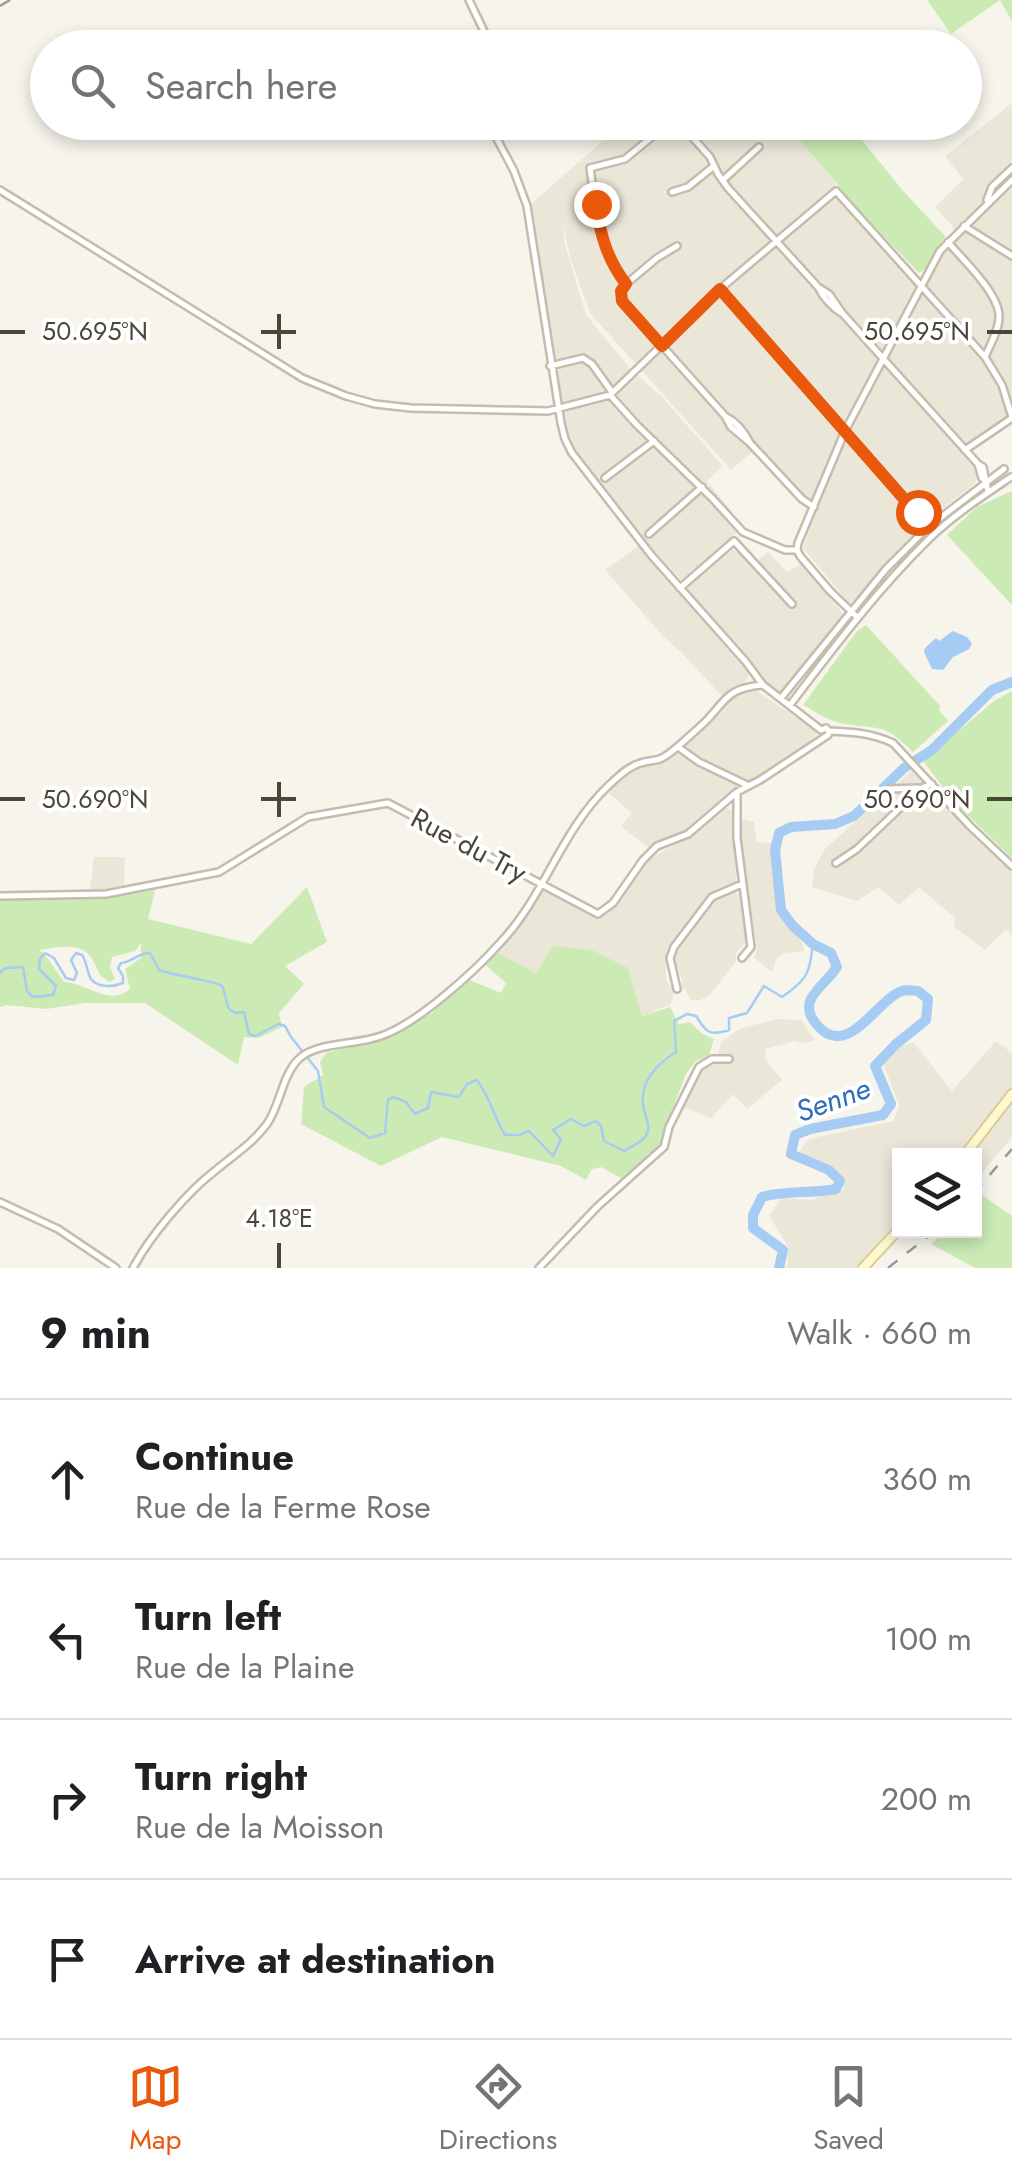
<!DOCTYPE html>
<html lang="en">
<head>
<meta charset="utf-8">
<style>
	:root { --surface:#fff; --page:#f6f6f6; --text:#202124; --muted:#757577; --line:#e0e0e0; --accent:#ea580c }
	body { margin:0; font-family:Jost,sans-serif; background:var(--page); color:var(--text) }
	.controls { position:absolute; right:30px; bottom:30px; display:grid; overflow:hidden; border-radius:0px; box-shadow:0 5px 15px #0003 }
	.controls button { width:90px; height:90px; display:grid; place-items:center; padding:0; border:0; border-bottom:2px solid var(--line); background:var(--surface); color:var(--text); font:50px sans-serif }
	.stop { position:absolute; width:30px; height:30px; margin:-22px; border:8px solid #ea580c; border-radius:50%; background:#fff }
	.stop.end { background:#ea580c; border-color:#fff; box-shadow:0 2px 10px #0008 }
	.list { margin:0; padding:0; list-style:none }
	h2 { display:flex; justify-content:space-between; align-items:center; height:130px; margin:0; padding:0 40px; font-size:42px }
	h2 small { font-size:32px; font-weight:400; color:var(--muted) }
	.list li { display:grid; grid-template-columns:65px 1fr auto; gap:30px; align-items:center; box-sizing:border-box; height:160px; padding:0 40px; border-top:2px solid var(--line) }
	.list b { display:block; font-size:38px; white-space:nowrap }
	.list p { margin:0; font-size:32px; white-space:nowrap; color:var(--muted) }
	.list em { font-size:32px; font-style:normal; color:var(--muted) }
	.icon { flex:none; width:55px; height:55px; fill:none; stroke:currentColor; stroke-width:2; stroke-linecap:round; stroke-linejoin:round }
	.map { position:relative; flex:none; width:1012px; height:1268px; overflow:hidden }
	.search { position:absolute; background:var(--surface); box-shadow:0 5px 15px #0003; left:30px; right:30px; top:30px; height:110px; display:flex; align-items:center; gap:25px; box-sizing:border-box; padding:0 35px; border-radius:55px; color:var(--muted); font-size:38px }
	.sheet { height:770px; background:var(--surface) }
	nav { display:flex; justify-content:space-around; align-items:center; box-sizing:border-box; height:140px; border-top:2px solid var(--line); background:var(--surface); font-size:28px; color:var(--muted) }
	nav a { display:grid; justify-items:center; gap:5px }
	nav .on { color:var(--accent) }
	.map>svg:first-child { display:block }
</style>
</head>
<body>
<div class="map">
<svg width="1012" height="1268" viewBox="0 0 1012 1268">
	<rect width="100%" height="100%" fill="#f6f4eb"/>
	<path fill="#eae7d9" d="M 1012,103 L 1012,425 L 967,454 L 978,476 L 974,484 L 930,518 L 850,604 L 803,548 L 817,509 L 753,451 L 731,470 L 590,313 L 571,260 L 562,221 L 565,245 L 586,315 L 632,371 L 661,396 L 723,466 L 707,481 L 744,527 L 681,580 L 633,528 L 584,466 L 568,439 L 556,378 L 530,205 L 623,123 L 784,123 L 837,183 L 835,186 L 837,198 L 910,279 L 926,284 L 949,243 L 958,233 L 935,207 L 963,179 L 945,156 Z
		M 640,545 L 742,661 L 751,672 L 743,685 L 723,697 L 682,653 L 663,636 L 605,570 Z
		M 733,550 L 757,561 L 768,552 L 787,572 L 802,563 L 843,614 L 779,693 L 768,685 L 685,588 L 719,558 Z
		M 754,689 L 816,731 L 814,741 L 758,777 L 746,782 L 697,759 L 681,747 L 729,697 L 743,691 Z
		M 677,750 L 703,766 L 740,784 L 683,833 L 649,847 L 621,827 L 632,813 L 606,791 L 627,771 L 641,765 L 660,762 Z
		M 914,769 L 974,837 L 1012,871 L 1012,935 L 1006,929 L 985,950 L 953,926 L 956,919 L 919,887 L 899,905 L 878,887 L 857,901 L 812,887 L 814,869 L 825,849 Z
		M 724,805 L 734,814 L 736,882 L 709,894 L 666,952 L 666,980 L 674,992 L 671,1004 L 642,1016 L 628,968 L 536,973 L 496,952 L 544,889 L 604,917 L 647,860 L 687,838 Z
		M 741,819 L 754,822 L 757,843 L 772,842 L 777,911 L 802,942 L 804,951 L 784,953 L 777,957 L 772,972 L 754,958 L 757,949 L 741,842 Z
		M 94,857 L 125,857 L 124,889 L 90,892 Z
		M 731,891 L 740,895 L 747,941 L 736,953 L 736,961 L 709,996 L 700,1000 L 690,1000 L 686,989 L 682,988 L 682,979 L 672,953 L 710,901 Z
		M 778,1019 L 801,1020 L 815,1040 L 802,1044 L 795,1041 L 766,1049 L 765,1059 L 782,1080 L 747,1109 L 733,1094 L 711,1118 L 681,1106 L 703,1069 L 716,1063 L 721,1042 L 741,1028 Z
		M 996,1041 L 1012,1053 L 1012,1137 L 975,1181 L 974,1156 L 900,1156 L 899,1220 L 856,1268 L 785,1268 L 788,1262 L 788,1246 L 769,1216 L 782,1198 L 812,1200 L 844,1189 L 842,1177 L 833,1166 L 799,1153 L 808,1139 L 894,1121 L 899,1105 L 883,1063 L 900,1047 L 913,1042 L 952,1091 Z"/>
	<path fill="#ccebb4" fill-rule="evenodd" d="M 927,0 L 1012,0 L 1012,21 L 1000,0 L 951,34 Z
		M 784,123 L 848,123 L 904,192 L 945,236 L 928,267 L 919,273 L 841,192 L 837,183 Z
		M 1012,491 L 1012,605 L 947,535 L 977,507 Z
		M 866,625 L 940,706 L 939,710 L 948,721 L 913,752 C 881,720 879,731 840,723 C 827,720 814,711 803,705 L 857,631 Z
		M 1012,691 L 1012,858 L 956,804 L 923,761 L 994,701 Z
		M 307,887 L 327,942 L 285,966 L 304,984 L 279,1013 L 282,1027 L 259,1038 L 244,1037 L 238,1065 L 145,1003 L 85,1003 L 46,1009 L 6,1005 L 0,1007 L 0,899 L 108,898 L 155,890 L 148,919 L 251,944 ZM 141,943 L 141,958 L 125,969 L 130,989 C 108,1007 88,983 64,982 L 49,960 L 40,950 C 54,948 79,942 89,955 C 99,967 95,973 109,982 L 115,979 L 110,967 L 112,957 L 135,951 Z
		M 553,946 L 592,950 L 628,968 L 642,1016 L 670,1007 L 679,1024 L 690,1022 L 701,1033 L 714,1039 L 709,1055 L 695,1062 L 686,1074 L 664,1131 L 660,1146 L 621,1178 L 601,1167 L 592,1169 L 586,1180 L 561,1166 L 442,1137 L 381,1166 L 301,1124 L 304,1087 L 323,1075 L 320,1062 L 326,1053 L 388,1038 L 432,1013 L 467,979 L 501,993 L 506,983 L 483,963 L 496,952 L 536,973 Z
		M 983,1196 L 1012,1216 L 1012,1268 L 975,1268 L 931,1244 L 946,1231 L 974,1230 L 975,1204 Z"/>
	<path fill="#a7ccf3" d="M 953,631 L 967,637 L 972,644 L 969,649 L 953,657 L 943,670 L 932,669 L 924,652 L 925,648 L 936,638 L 939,641 Z"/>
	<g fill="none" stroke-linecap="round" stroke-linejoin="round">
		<path stroke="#a7ccf3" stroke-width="2.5" d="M 0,973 L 5,968 L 23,967 L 27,991 L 33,997 L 53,995 L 56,986 L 39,969 L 40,959 L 45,953 L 54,958 L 66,978 L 74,980 L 77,973 L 71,960 L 76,953 L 82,955 C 87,962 87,973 91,979 C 98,988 113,987 123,983 L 123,976 L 118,968 L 121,963 C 133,962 139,952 150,953 L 159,970 C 170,975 218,981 222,986 C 225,991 226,1003 229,1009 L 235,1013 L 244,1012 L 249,1034 L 255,1036 L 279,1024 L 285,1026 L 291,1037 L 318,1071 L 324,1107 L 370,1138 L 385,1133 L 388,1100 L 393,1097 L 406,1102 L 415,1114 L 428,1108 L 431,1092 L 459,1097 L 467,1084 L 477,1080 C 490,1098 494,1116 505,1135 L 519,1135 L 529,1131 L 553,1156 L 561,1139 L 553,1130 L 571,1119 L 584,1126 L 596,1121 L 601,1126 L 604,1141 L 624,1151 C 630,1147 641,1143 645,1137 C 653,1127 644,1116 643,1105 C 640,1081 657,1064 676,1052 L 674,1021 L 687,1014 L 696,1016 C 707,1033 709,1036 729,1030 L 729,1018 L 747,1013 L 764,986 L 782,997 C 808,979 809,974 813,944"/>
		<path stroke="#a7ccf3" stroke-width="10" d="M 779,1268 L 783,1250 L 753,1228 L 753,1215 L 762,1197 C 787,1190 811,1194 836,1189 L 840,1181 L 829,1170 L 791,1154 L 795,1135 L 810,1129 L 883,1115 L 891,1104 L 875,1066 L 896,1044 L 926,1020 L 928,999 L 918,991 C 913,991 907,989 902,991 C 877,999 848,1061 817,1025 C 795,1000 824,987 837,967 L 831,953 L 813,944 L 793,926 L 781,910 L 775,850 L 779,833 L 791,827 L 835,824 L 854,816 L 904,768 L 932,750 L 992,690 L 1012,682"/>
		<defs>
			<path id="street" d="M 469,0 L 492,48
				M 488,122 L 514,171 L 527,206 L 561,423 L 565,439 L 572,453 L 652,556 L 746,662 L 763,685 L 821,730 L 826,728 L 829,731 C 852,732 872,733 893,743 L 970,826 L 1012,866
				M 670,122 L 625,159 L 590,168 C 596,210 599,250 626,284 L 621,291 L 622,301 L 725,416
				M 679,122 L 710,157 L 718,174 L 728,188 L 818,287
				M 723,180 L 759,147
				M 0,190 L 302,378 L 346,396 L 375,404 L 411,408 L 548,411 L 610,395 L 720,289 L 836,191 L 985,357 L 1002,385 L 1012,417
				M 672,192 L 688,187 L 714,166
				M 987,200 L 992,187 L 1012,168
				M 964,226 L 1012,256
				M 948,242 C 962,259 1000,294 999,317 C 999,330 990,345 985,357
				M 626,284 L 657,258 L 677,246
				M 720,289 L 912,508
				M 843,314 L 829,294 L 818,287 C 824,299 831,307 843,314 L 978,464 L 983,467 L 988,492
				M 550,366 L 583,358 L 592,364 L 612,392
				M 610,395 L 637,425 L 712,498 L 743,532 L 785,550 L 797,550
				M 750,443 C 744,431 737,422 725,416 L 731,427 L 750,443 L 802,499 L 814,507
				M 965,450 L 1012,418
				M 978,464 L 982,478 L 986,481
				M 605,478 L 654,441
				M 927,528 L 926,520 L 912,508 L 920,525 L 927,528
				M 649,534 L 702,487
				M 680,588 L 734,541 L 792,604
				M 858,618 L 830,591 L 800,556 L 797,550 L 798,543 L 845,431 L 940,251 L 1012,180
				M 781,698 L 886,569 L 927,528 L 1004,469
				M 790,705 C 834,647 878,589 930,538 C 954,515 983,496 1011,477
				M 678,747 L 699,762 L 747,785
				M 888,789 L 918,788
				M 737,792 L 737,838 L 751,947 L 742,958
				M 836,863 L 857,849 L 921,788 L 932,784
				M 0,896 L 106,894 L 219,872 L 308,817 L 388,803 L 598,914 L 613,903 L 643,860 L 657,846 L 688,834 L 737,792 L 760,780 L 828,735 L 829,731
				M 677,989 L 670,958 L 674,947 L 712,897 L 742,884
				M 0,1202 L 58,1229 L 116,1268
				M 133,1268 C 150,1236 187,1192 216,1170 C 235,1154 251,1145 267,1124 C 281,1104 282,1073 301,1057 C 319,1042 357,1045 381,1036 C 417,1024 474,972 500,943 C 544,897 561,831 608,786 C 616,779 627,767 638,764 C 645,761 653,761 660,759 C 669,755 677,747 684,741 C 692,734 700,727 707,720 C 727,698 729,688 762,685
				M 539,1268 L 598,1206 L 664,1147 L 669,1127 L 699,1067 L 712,1059 L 729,1059"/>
			<path id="secondary" d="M 964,1156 L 1012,1094
				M 863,1268 L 900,1228"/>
		</defs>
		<use href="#street" stroke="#c2bdad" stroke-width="10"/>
		<use href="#secondary" stroke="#d7cd9a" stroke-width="12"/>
		<use href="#street" stroke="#fff" stroke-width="5"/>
		<use href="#secondary" stroke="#fff8cc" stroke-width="8"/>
		<path stroke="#9a9a9a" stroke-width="2.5" stroke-dasharray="12 12" stroke-linecap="butt" d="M 0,6 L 10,0
			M 974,1193 L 1012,1149
			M 888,1268 L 936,1230"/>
	</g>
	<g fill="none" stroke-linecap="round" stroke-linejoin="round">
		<path stroke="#ea580c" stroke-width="12" d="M 596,204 C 600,234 607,259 626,284 L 621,291 L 622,301 L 662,346 L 720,289 L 912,508 L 918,512"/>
	</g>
	<path fill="none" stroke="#4b4638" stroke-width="4" d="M 279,314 L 279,349M 0,332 L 25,332M 261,332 L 296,332M 987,332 L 1012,332M 279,782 L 279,817M 0,799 L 25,799M 261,799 L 296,799M 987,799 L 1012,799M 279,1243 L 279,1268"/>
	<g text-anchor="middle" stroke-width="8" stroke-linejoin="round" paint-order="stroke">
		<g font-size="28" fill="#4b4638" stroke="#fff">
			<text transform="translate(469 845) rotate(28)" y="10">Rue du Try</text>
		</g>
		<g font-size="30" font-style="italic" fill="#2d6fbb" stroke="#fff">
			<text transform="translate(833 1100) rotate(-20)" y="10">Senne</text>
		</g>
	</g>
	<g font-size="25" text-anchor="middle" fill="#4b4638" stroke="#fff" stroke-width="8" stroke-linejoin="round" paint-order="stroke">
		<text x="95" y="340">50.695°N</text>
		<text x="917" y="340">50.695°N</text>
		<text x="95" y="808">50.690°N</text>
		<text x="917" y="808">50.690°N</text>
		<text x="279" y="1227">4.18°E</text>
	</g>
</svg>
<div class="controls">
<button><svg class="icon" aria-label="layers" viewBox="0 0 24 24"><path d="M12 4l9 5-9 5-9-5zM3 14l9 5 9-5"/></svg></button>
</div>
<div class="stop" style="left:918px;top:512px"></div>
<div class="stop end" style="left:596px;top:204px"></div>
<div class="search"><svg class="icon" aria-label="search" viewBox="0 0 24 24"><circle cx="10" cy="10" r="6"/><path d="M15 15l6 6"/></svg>Search here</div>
</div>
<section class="sheet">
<h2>9 min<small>Walk · 660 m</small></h2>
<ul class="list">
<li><svg class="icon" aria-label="ahead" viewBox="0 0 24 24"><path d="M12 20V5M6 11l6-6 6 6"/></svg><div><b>Continue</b><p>Rue de la Ferme Rose</p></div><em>360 m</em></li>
<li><svg class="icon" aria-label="left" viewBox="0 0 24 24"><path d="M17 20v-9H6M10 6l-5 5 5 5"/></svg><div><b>Turn left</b><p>Rue de la Plaine</p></div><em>100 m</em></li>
<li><svg class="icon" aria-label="right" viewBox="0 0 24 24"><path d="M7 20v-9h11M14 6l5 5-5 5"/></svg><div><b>Turn right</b><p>Rue de la Moisson</p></div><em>200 m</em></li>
<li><svg class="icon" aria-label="arrive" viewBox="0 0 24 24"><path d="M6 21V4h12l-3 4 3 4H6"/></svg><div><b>Arrive at destination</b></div></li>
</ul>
</section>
<nav>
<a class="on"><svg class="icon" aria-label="map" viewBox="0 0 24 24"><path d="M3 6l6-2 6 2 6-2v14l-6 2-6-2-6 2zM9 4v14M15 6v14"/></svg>Map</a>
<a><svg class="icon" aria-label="directions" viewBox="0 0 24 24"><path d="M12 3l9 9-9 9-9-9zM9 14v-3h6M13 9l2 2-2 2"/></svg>Directions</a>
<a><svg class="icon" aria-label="saved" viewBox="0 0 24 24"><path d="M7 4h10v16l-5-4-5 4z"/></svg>Saved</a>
</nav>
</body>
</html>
